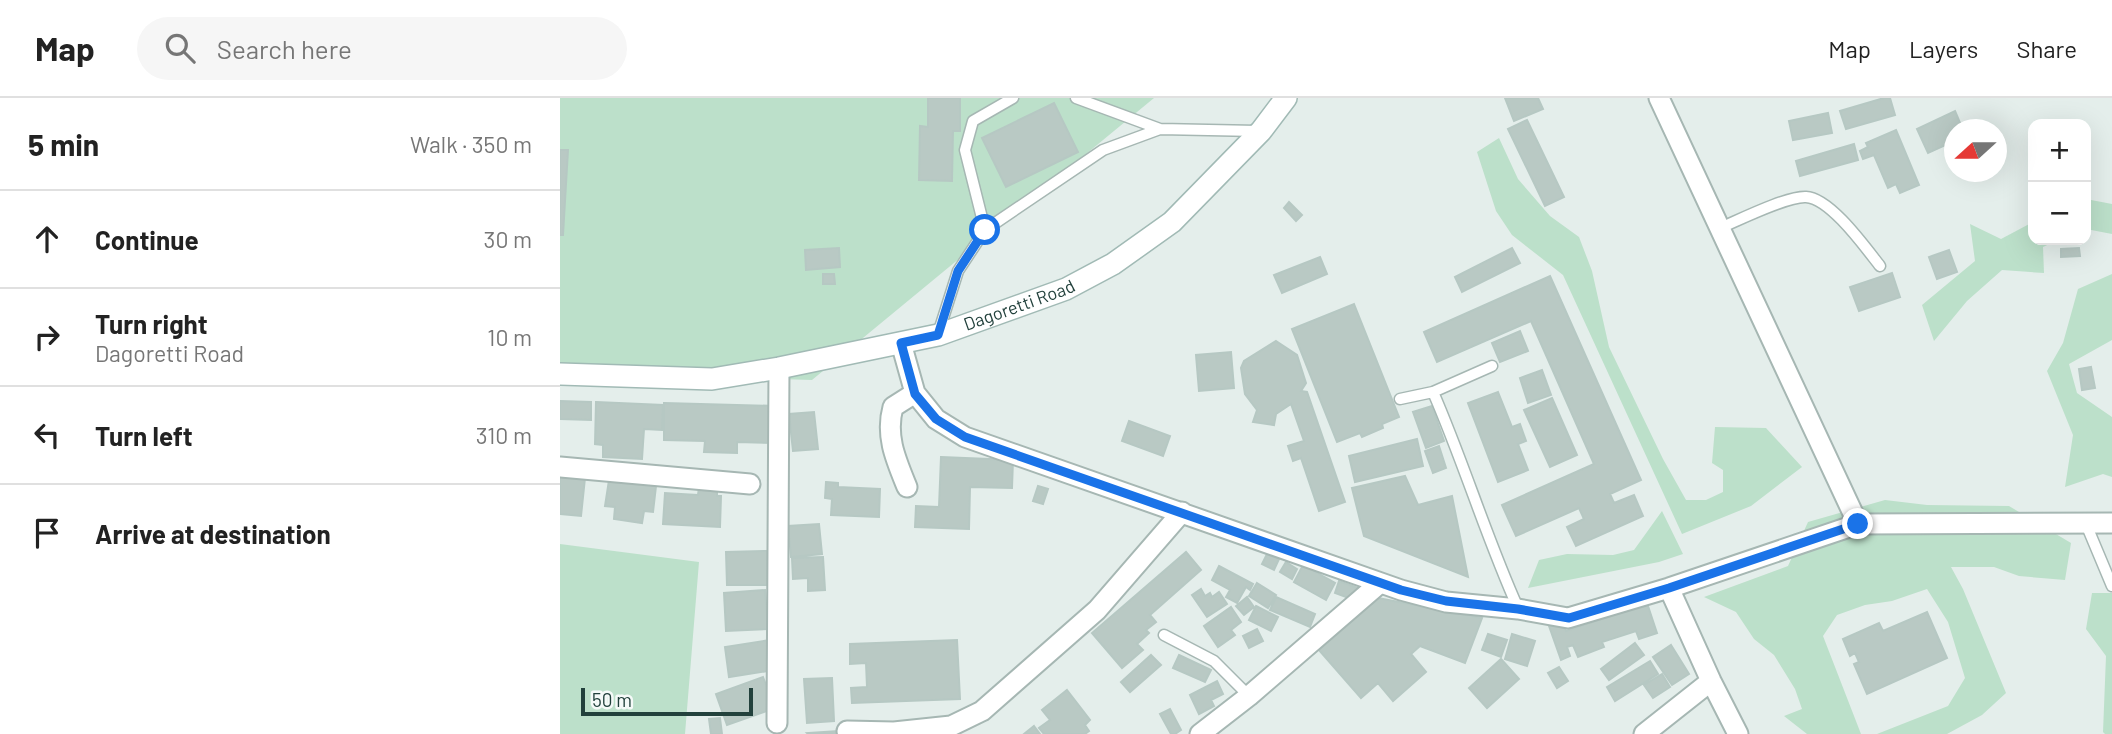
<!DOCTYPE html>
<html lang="en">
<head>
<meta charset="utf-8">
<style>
	:root { --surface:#fff; --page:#f6f6f6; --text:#222; --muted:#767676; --line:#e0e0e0 }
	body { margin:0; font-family:Barlow,sans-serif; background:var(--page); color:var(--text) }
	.controls { position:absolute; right:21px; top:21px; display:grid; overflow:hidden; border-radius:14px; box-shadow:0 7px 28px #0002 }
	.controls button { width:63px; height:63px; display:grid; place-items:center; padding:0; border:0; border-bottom:2px solid var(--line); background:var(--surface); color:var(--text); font:35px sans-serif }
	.compass { position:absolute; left:1384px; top:21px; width:63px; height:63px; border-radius:50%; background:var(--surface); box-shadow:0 7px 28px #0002; rotate:249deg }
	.scale { position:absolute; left:21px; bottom:18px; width:172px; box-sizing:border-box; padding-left:7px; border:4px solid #22413c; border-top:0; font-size:19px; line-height:24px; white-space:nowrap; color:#22413c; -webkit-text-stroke:5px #f5faf8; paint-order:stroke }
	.stop { position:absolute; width:21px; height:21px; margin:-16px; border:5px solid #1a73e8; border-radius:50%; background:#fff }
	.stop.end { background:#1a73e8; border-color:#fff; box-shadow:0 2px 7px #0008 }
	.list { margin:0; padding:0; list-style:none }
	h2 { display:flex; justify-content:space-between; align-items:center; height:91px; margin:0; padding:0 28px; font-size:30px }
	h2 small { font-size:23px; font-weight:400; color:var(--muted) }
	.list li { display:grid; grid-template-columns:46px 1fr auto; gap:21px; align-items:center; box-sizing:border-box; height:98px; padding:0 28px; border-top:2px solid var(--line) }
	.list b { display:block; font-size:26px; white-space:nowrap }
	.list p { margin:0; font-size:23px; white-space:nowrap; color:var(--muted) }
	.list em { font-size:23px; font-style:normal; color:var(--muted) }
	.icon { flex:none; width:38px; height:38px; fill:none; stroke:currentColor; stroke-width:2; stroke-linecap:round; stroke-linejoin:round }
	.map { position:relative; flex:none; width:1552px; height:636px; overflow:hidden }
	header { display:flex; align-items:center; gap:42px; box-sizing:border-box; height:98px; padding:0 35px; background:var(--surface); border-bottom:2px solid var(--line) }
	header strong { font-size:33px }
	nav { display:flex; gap:38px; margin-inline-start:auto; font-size:24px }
	.search { width:490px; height:63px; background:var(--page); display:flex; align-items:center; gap:18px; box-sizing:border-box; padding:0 24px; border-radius:38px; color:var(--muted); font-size:26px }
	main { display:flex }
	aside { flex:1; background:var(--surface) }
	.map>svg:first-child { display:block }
</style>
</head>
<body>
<header>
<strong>Map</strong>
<div class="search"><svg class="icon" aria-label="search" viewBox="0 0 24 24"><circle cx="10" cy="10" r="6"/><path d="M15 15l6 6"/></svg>Search here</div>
<nav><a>Map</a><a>Layers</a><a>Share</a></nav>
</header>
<main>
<aside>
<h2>5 min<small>Walk · 350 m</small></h2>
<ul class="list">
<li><svg class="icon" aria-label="ahead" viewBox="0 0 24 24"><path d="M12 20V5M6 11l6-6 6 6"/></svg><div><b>Continue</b></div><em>30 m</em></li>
<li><svg class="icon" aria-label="right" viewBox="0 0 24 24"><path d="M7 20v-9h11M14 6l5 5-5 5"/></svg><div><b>Turn right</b><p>Dagoretti Road</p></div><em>10 m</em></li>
<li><svg class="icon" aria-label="left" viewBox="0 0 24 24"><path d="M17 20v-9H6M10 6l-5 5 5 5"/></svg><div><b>Turn left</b></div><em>310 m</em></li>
<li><svg class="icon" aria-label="arrive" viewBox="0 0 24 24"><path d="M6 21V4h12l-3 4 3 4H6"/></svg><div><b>Arrive at destination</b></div></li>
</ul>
</aside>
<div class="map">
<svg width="1552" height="636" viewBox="0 0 1552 636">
	<rect width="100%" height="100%" fill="#e4eeeb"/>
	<path fill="#bce0ca" d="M 0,0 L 594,0 L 252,282 L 0,274 Z
		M 939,40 L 958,81 L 990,118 L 1019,139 L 1032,173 L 1049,249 L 1103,361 L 1126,402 L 1146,402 L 1163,394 L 1163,372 L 1152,365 L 1155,329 L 1206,330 L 1242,369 L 1191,408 L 1122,436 L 1003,177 L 952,137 L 936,113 L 917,54 Z
		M 1526,101 L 1552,106 L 1552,136 L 1526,131 Z
		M 1473,124 L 1473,142 L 1498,142 L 1483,149 L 1484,175 L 1442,172 L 1407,203 L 1374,243 L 1362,207 L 1415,163 L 1410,126 L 1441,141 Z
		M 1552,176 L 1552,242 L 1509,266 L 1517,295 L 1552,319 L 1552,379 L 1543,376 L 1505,389 L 1513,337 L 1487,273 L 1503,245 L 1518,191 Z
		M 1325,402 L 1367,407 L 1449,408 L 1511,445 L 1505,482 L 1459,478 L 1434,469 L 1391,469 L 1403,491 L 1446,595 L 1422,617 L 1387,636 L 1317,636 L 1388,608 L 1405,580 L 1388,524 L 1367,491 L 1332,503 L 1305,507 L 1277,517 L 1263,538 L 1301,636 L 1247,636 L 1224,618 L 1242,611 L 1235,591 L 1214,557 L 1194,541 L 1176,514 L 1144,499 L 1228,468 L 1248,424 Z
		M 1102,413 L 1123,456 L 1099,464 L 968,490 L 979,462 L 1007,456 L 1053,457 L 1074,452 Z
		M 0,446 L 139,464 L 125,636 L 0,636 Z
		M 1532,495 L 1552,495 L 1552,636 L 1545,636 L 1543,634 L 1546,558 L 1526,531 Z"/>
	<path fill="#b9c9c4" stroke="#b6c8c3" stroke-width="2" d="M 368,0 L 400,0 L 400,33 L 393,33 L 392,83 L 359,82 L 360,28 L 368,29 Z
		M 945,0 L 978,0 L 983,11 L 954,23 Z
		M 1324,0 L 1330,0 L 1335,17 L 1286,31 L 1280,13 Z
		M 494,5 L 518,54 L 446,89 L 422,40 Z
		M 1395,13 L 1403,32 L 1394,32 L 1394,43 L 1368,55 L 1357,31 Z
		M 1268,15 L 1272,35 L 1233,42 L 1229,23 Z
		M 967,22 L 1004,99 L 985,108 L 948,31 Z
		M 1336,32 L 1359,87 L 1340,95 L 1336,86 L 1328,90 L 1314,57 L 1303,61 L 1300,53 L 1308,49 L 1306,45 Z
		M 1294,46 L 1298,62 L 1240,78 L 1236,63 Z
		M 0,52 L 8,52 L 3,137 L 0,137 Z
		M 729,104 L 742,117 L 736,123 L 724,110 Z
		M 279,150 L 280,169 L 246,172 L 245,152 Z
		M 952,150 L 960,165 L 902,194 L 895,179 Z
		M 1519,150 L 1520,158 L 1501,159 L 1501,151 Z
		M 1389,152 L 1397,174 L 1377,181 L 1369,159 Z
		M 760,159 L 767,176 L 722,195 L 714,177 Z
		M 1332,175 L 1340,199 L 1299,213 L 1290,189 Z
		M 263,176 L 274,176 L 275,186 L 263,186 Z
		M 990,178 L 1081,382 L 1050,396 L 1054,405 L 1074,397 L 1083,418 L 1016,448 L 1007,429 L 1024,421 L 1019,410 L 956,438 L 942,407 L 1034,366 L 971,223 L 877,264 L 864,234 Z
		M 794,206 L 839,319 L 822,326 L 823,330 L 802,339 L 800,335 L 777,344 L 732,231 Z
		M 960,233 L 968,253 L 940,264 L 932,245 Z
		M 716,243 L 737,257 L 746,285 L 741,293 L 747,294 L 785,404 L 759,413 L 741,360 L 733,363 L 728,348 L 744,343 L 731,306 L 716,316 L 714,327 L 693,324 L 697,312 L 685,296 L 681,270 L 684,263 Z
		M 671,254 L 674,290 L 639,293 L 636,257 Z
		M 1531,269 L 1535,290 L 1522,292 L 1519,271 Z
		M 982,272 L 991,297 L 968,305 L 960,280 Z
		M 938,294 L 952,329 L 960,326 L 966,343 L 958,346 L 968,372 L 938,384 L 908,305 Z
		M 992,300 L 1017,357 L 990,369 L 964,312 Z
		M 0,303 L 31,304 L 31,322 L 0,321 Z
		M 36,304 L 103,307 L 102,332 L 84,331 L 82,361 L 43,359 L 43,347 L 35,346 Z
		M 104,305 L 216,308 L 215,345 L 177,344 L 177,355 L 144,354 L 145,343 L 104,342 Z
		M 872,308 L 884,343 L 866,350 L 853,314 Z
		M 254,314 L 258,351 L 233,353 L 229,316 Z
		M 569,323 L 610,338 L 603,358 L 562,343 Z
		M 857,341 L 863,368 L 795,384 L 789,358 Z
		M 879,348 L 886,370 L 873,375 L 865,353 Z
		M 381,359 L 453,362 L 452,390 L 410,389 L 409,431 L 355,429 L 356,408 L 379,409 Z
		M 0,377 L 25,380 L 21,418 L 0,416 Z
		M 845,378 L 858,407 L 892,398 L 908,479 L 804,438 L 792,390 Z
		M 49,382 L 96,388 L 93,414 L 84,413 L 82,425 L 54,421 L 55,409 L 45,408 Z
		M 266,384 L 278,385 L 278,389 L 320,391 L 319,419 L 271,417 L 272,401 L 265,400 Z
		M 478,388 L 488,391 L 483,406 L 473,403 Z
		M 139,389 L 157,390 L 157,398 L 161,398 L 160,429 L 103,426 L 105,395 L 138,397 Z
		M 259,426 L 262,456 L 231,459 L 228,428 Z
		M 207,453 L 207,487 L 167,487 L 166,454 Z
		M 626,454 L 641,472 L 590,517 L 596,524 L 586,532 L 589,535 L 577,546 L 583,552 L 562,570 L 532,535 Z
		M 707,456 L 719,461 L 714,472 L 702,466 Z
		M 263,459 L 265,492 L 248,493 L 248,480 L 233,481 L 232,460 Z
		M 726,464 L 737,471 L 732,481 L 720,474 Z
		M 743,467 L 775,485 L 766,502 L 734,484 Z
		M 659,468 L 693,486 L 690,492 L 686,489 L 677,505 L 666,499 L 670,492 L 652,482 Z
		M 779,483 L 798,490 L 794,502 L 775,495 Z
		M 697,485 L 716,497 L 708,510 L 689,498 Z
		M 641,491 L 645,498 L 650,495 L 652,499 L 659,494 L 667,506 L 647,519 L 632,497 Z
		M 205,492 L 208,531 L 166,533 L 164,495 Z
		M 687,499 L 694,509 L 684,517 L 676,508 Z
		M 716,499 L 755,516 L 750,529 L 710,512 Z
		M 818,500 L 922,520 L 905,565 L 860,548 L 851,556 L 866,574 L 833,603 L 818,585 L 801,600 L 759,552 Z
		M 1087,505 L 1097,535 L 1079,541 L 1076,533 L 1042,544 L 1044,549 L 1018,559 L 1013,547 L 1007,549 L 1010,558 L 1001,562 L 989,528 L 1002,524 L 1006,533 Z
		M 696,508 L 718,519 L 711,533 L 689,522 Z
		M 671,509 L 681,524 L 671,532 L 675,537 L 658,549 L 644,528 Z
		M 1367,514 L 1387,560 L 1307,596 L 1294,566 L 1299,564 L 1295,555 L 1290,558 L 1283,541 L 1319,525 L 1323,533 Z
		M 697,531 L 703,543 L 689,550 L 683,538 Z
		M 928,536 L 947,542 L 941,559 L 922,552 Z
		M 952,536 L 975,543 L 967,568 L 945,561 Z
		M 210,542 L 214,572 L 169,579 L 165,549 Z
		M 397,542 L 400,601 L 292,605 L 291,590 L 307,589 L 306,565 L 290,566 L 290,546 Z
		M 1075,545 L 1084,557 L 1049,582 L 1041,571 Z
		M 1111,547 L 1129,576 L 1112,587 L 1093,559 Z
		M 591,557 L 601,567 L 570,594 L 561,584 Z
		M 619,557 L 651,572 L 645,584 L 613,570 Z
		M 941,561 L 959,581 L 927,610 L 909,590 Z
		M 1090,563 L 1098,576 L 1055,603 L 1047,589 Z
		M 999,569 L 1008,583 L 997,590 L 988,575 Z
		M 1102,576 L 1110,589 L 1093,600 L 1084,587 Z
		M 203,579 L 215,610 L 167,627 L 156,596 Z
		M 272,580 L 274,623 L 247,625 L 244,581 Z
		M 657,583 L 663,596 L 651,602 L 654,608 L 639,616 L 630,597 Z
		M 507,592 L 530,622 L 525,627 L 529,633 L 525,636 L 484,636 L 479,630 L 490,622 L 482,612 Z
		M 610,611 L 621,632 L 615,636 L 611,636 L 600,616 Z
		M 160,620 L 162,636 L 151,636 L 149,621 Z
		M 474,628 L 480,636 L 464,636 Z
		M 278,633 L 278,636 L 248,636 L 247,635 Z"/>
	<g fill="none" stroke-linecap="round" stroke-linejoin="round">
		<defs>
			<path id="service" d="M 516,0 L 600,31
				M 1160,130 C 1179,122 1227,98 1246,99 C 1270,100 1305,149 1320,168
				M 425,132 L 405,52 L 413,23 L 453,0
				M 378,236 L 398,173 L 425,132 L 543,52 L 600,31 L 697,33
				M 873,294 L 932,268
				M 840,301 L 873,294 C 904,365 926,439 958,510
				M 1526,426 L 1552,488
				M 604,537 L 654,563 L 689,598"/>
			<path id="minor" d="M 1099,0 L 1298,426
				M 341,245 L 355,295 L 376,321 L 405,339 L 841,492 L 886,504 L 958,511 L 1008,520 L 1109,490 L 1298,426 L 1552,425
				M 0,369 L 190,386
				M 347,389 C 336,362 325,338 333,309 L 355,295
				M 1109,490 L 1151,583 L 1178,636
				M 217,625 L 219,270
				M 287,633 L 334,634 L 391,628 L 422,613 L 537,512 L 622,414
				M 640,636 L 689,598 L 820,485
				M 1084,636 L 1151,583"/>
			<g id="secondary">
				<path id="s1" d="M 0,276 L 152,281 L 219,270 L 378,237 L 506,191 L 553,166 L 612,124 L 701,33 L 726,0"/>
			</g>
		</defs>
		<use href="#service" stroke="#a6b7b3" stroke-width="13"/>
		<use href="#minor" stroke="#a6b7b3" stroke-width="23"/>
		<use href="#secondary" stroke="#a1bab5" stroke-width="24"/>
		<use href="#service" stroke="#fff" stroke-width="10"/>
		<use href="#minor" stroke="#fff" stroke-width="19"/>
		<use href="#secondary" stroke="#fff" stroke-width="21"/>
	</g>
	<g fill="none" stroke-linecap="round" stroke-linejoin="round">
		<path stroke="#1a73e8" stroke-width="9" d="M 425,132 L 398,173 L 378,237 L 341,245 L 355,296 L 376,321 L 405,339 L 841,492 L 886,503 L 958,511 L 1009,520 L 1109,490 L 1298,426"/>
	</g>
	<g text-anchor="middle" stroke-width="7" stroke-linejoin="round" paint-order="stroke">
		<g font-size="18" fill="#22413c" stroke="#f5faf8">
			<text dy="6" stroke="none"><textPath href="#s1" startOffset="469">Dagoretti Road</textPath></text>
		</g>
	</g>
</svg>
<div class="controls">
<button>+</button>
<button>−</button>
</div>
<svg class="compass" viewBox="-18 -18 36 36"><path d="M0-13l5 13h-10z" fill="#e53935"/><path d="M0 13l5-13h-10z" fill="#767676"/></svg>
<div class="scale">50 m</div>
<div class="stop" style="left:425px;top:132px"></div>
<div class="stop end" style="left:1298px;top:426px"></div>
</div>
</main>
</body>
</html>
